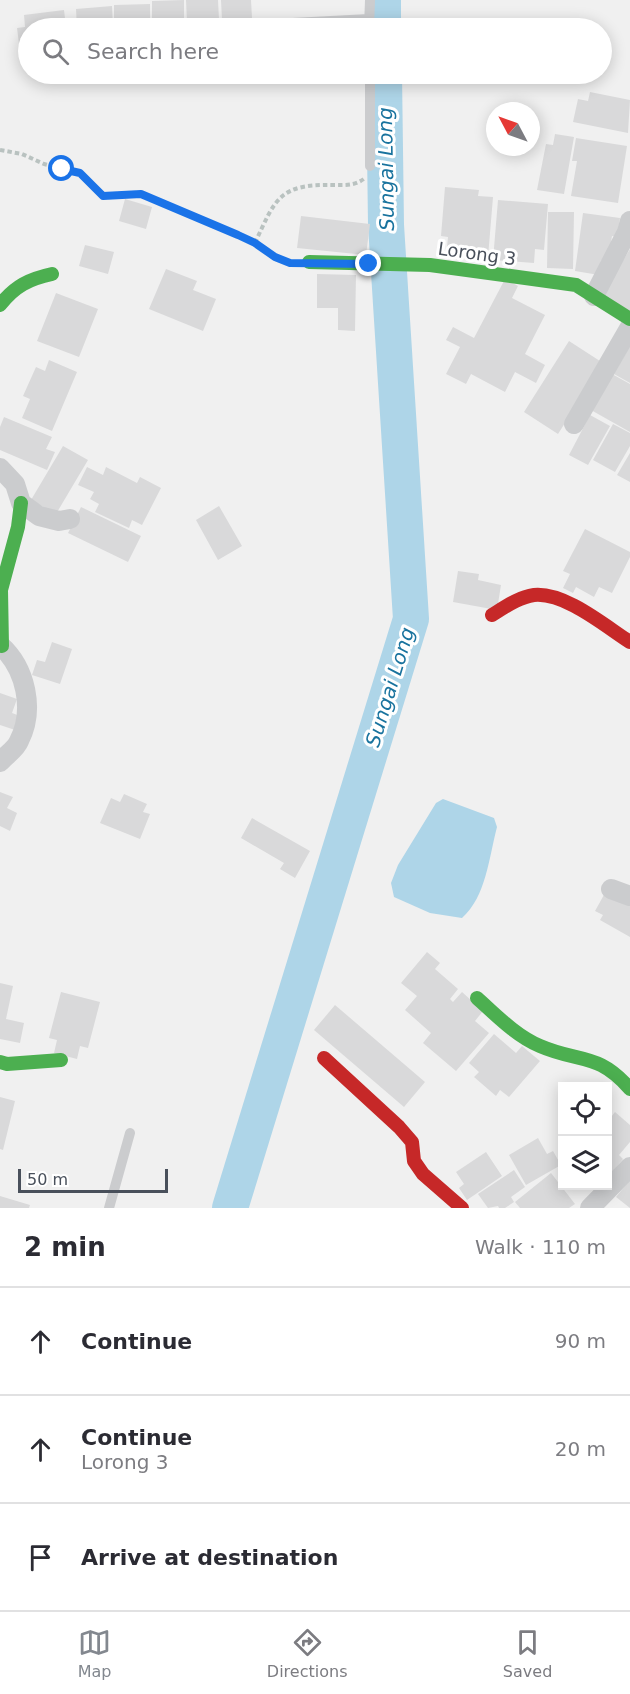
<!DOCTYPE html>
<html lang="en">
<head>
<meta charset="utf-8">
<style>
	:root { --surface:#fff; --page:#f7f7f7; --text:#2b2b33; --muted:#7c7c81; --line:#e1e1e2; --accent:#83888f }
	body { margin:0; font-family:"DejaVu Sans",sans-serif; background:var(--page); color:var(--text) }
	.controls { position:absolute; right:18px; bottom:18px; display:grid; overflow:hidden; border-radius:0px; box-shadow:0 3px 15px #0003 }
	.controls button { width:54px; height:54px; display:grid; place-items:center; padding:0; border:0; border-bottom:2px solid var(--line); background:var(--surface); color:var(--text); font:30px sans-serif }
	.compass { position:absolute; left:486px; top:102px; width:54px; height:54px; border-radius:50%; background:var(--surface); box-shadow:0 3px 15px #0003; rotate:311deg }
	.scale { position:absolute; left:18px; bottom:15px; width:150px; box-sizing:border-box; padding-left:6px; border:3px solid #49505b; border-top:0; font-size:16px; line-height:21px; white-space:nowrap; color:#49505b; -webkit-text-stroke:4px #fff; paint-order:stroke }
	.stop { position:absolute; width:18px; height:18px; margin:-14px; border:4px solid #1a73e8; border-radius:50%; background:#fff }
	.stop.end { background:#1a73e8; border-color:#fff; box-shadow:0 2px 6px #0008 }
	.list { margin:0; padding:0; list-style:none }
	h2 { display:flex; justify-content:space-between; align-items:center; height:78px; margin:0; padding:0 24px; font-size:26px }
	h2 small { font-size:20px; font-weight:400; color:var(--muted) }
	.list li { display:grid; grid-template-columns:39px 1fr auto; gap:18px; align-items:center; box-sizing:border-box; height:108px; padding:0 24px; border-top:2px solid var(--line) }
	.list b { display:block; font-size:22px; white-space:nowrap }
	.list p { margin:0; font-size:20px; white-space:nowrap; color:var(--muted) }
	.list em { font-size:20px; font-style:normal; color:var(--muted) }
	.icon { flex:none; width:33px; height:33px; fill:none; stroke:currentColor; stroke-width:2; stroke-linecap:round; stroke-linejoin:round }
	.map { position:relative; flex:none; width:630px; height:1208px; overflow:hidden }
	.search { position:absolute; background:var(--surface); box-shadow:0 3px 15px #0003; left:18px; right:18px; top:18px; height:66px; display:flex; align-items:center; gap:15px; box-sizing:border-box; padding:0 21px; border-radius:33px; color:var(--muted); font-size:22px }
	.sheet { height:402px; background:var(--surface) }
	nav { display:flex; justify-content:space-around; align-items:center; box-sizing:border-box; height:84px; border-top:2px solid var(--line); background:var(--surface); font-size:16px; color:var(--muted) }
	nav a { display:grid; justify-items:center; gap:3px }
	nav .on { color:var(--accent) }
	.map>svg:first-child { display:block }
</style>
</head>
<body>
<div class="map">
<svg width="630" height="1208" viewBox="0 0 630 1208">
	<rect width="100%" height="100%" fill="#f0f0f0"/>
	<path fill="#aed5e8" d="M 443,799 L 494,818 L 497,827 C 489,857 486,897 462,918 L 430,913 L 394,897 L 391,883 L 398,865 L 436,803 Z"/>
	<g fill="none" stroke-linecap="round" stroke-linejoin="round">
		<path stroke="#aed5e8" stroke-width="36" d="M 383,0 L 383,28
			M 230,1208 L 411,619 L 386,225 L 384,74"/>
	</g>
	<path fill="#d9d9da" d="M 184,0 L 184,24 L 152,25 L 152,1 Z
		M 186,0 L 218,0 L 219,20 L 187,22 Z
		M 221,0 L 251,0 L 252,18 L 222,20 Z
		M 150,4 L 150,25 L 114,27 L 114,5 Z
		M 112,6 L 113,28 L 77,28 L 76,9 Z
		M 64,10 L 66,26 L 28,28 L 28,58 L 21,60 L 17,28 L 25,27 L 24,15 Z
		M 590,92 L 630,100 L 628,133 L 573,122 L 578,99 L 588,101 Z
		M 555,134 L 574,137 L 564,194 L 537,190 L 546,144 L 553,145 Z
		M 576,138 L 627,146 L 618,203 L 571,196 L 577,161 L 572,161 Z
		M 445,187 L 479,190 L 478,196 L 493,197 L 488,257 L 462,255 L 461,258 L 446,257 L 448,237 L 441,236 Z
		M 125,199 L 152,207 L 146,229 L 119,221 Z
		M 498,200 L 548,204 L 544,250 L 535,249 L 534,263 L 493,260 Z
		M 548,212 L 574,212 L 573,269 L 547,268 Z
		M 583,213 L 620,218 L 617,237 L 612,236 L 608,261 L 601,260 L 599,275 L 575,271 Z
		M 301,216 L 370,224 L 366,255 L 297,248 Z
		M 85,245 L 114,252 L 108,274 L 79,266 Z
		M 630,249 L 630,312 L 602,295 Z
		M 166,269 L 197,281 L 193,290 L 216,299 L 203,331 L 149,309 Z
		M 317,274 L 356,275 L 355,331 L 338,330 L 338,308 L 317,308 Z
		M 505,279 L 518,286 L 512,298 L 545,315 L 525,354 L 545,365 L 536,383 L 515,372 L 505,392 L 471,374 L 466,384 L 446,374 L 460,347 L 446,340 L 453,327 L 474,338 Z
		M 56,293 L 98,309 L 79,357 L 37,341 Z
		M 569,341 L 603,363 L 558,434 L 524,412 Z
		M 630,346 L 630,383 L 614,374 Z
		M 49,360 L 77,372 L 52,431 L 22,418 L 30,399 L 23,396 L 36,367 L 45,371 Z
		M 612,374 L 630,384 L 630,432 L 591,410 Z
		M 590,415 L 610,426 L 588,465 L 569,455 Z
		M 4,417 L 52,437 L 46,449 L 55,452 L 47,470 L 0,450 L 0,427 Z
		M 613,424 L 630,433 L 630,446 L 615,472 L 593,460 Z
		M 63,446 L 88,460 L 56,514 L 31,500 Z
		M 630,453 L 630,482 L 617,475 Z
		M 87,467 L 103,475 L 106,467 L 137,483 L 140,477 L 161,488 L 142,525 L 132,520 L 129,528 L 95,512 L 99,504 L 90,499 L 94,492 L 78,485 Z
		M 219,506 L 242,546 L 218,560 L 196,520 Z
		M 81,507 L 141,536 L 128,562 L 68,533 Z
		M 585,529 L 630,552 L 630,557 L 612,593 L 599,587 L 594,597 L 576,587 L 573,593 L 563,588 L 570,574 L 563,571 Z
		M 458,571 L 479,574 L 478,580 L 501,585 L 497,610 L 453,602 Z
		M 52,642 L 72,649 L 60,684 L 32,675 L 37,660 L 45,662 Z
		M 0,693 L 17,699 L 12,713 L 20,716 L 15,730 L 0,725 Z
		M 0,792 L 13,797 L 7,808 L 17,813 L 10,831 L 0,826 Z
		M 124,794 L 147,804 L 143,812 L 150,814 L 140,839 L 100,823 L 111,798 L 120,802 Z
		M 252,818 L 310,851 L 295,878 L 280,869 L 284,863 L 241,838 Z
		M 605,893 L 630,903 L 630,937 L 600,920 L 603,915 L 595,911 Z
		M 427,952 L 440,963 L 435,969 L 458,989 L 450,999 L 453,1002 L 462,992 L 483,1011 L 475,1021 L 489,1033 L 456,1071 L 423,1043 L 431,1033 L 405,1010 L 417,996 L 401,983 Z
		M 0,983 L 13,986 L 6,1019 L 24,1023 L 20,1043 L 0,1039 Z
		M 61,992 L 100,1002 L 88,1048 L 80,1046 L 77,1059 L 54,1053 L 57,1040 L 49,1038 Z
		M 335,1005 L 425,1082 L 404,1107 L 314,1030 Z
		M 494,1034 L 516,1053 L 522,1046 L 540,1061 L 509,1097 L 500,1090 L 496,1096 L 474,1077 L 479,1072 L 469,1063 Z
		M 0,1097 L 15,1101 L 3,1150 L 0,1149 Z
		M 615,1112 L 630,1125 L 630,1142 L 619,1155 L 623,1159 L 608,1177 L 608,1121 Z
		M 538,1138 L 547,1154 L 553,1151 L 561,1165 L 526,1185 L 509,1155 Z
		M 486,1152 L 502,1176 L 467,1200 L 459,1188 L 464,1184 L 456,1172 Z
		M 514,1170 L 525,1187 L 511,1197 L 514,1202 L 505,1208 L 499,1208 L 498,1206 L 488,1208 L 478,1194 Z
		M 551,1173 L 575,1204 L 569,1208 L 520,1208 L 515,1202 Z
		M 630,1180 L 630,1208 L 616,1197 Z
		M 0,1196 L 30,1205 L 29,1208 L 0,1208 Z"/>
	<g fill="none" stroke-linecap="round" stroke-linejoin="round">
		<path stroke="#b9c2c0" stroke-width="4" stroke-dasharray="4.5 3" stroke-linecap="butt" d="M 0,150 L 22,154 L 44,164 L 80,173 L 103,196 L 141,194 L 238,235 L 255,243 L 275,257 L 288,262
			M 255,243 C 276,197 280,184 334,185 C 346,185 355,186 365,178"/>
		<path stroke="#cbccce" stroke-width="10" d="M 199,28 L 369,19
			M 369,28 L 370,0
			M 370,166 L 370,74
			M 109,1208 L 130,1133"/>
		<path stroke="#cbccce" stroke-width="20" d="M 594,296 L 627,232 L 630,221
			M 574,424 L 630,327
			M 0,468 L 15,484 L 21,503 L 39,516 L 59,521 L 70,519
			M 0,645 C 26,668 35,710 19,741 C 16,749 6,755 0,762
			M 611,889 L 630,896
			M 590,1208 L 630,1167"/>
		<path stroke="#4caf50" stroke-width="14" d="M 309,262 L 430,265 L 576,285 L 630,319
			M 0,305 C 15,286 29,279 52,274
			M 2,646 L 1,590 L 18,527 L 21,503
			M 477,998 C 496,1015 516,1036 540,1046 C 579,1063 598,1052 630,1089
			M 0,1062 L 7,1064 L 61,1060"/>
		<path stroke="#c62828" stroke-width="14" d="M 492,615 C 505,607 519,597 534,595 C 565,592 605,626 630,642
			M 324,1058 L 399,1127 L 412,1142 L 414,1161 L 423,1174 L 462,1208"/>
	</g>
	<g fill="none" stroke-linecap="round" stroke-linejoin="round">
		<path stroke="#1a73e8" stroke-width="8" d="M 62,169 L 80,173 L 103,196 L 141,194 L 238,235 L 255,243 L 275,257 L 290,263 L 369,264"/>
	</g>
	<g text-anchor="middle" stroke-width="6" stroke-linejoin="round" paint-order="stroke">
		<g font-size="18" fill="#49505b" stroke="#fff">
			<text transform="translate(477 254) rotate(8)" y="6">Lorong 3</text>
		</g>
		<g font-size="20" font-style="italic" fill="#19739e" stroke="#fff">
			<text transform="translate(386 169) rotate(-91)" y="7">Sungai Long</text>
			<text transform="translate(390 687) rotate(-73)" y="7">Sungai Long</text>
		</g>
	</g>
</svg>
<div class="controls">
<button><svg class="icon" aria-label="locate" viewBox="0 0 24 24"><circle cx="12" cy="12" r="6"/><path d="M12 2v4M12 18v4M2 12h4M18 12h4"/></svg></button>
<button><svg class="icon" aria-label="layers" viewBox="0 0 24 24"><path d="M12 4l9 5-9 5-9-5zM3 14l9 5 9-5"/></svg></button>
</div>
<svg class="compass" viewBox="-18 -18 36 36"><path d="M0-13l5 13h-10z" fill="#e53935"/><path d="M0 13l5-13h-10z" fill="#7c7c81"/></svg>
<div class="scale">50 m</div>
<div class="stop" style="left:62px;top:169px"></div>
<div class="stop end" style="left:369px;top:264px"></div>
<div class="search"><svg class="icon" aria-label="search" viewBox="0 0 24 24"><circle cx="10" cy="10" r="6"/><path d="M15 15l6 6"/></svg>Search here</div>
</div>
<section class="sheet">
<h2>2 min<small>Walk · 110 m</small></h2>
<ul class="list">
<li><svg class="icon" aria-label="ahead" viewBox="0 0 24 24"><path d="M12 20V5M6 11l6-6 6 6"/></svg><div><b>Continue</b></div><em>90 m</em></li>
<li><svg class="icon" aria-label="ahead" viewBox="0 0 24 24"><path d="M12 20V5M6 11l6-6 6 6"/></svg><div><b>Continue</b><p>Lorong 3</p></div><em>20 m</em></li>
<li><svg class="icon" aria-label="arrive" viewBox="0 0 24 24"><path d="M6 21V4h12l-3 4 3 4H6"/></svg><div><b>Arrive at destination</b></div></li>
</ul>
</section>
<nav>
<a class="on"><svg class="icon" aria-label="map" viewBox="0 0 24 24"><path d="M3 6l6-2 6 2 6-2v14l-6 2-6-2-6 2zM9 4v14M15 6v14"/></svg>Map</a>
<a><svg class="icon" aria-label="directions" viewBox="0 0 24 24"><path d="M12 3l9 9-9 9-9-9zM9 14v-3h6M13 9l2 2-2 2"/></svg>Directions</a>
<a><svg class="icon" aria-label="saved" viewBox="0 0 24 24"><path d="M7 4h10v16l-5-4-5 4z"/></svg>Saved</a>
</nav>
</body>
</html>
